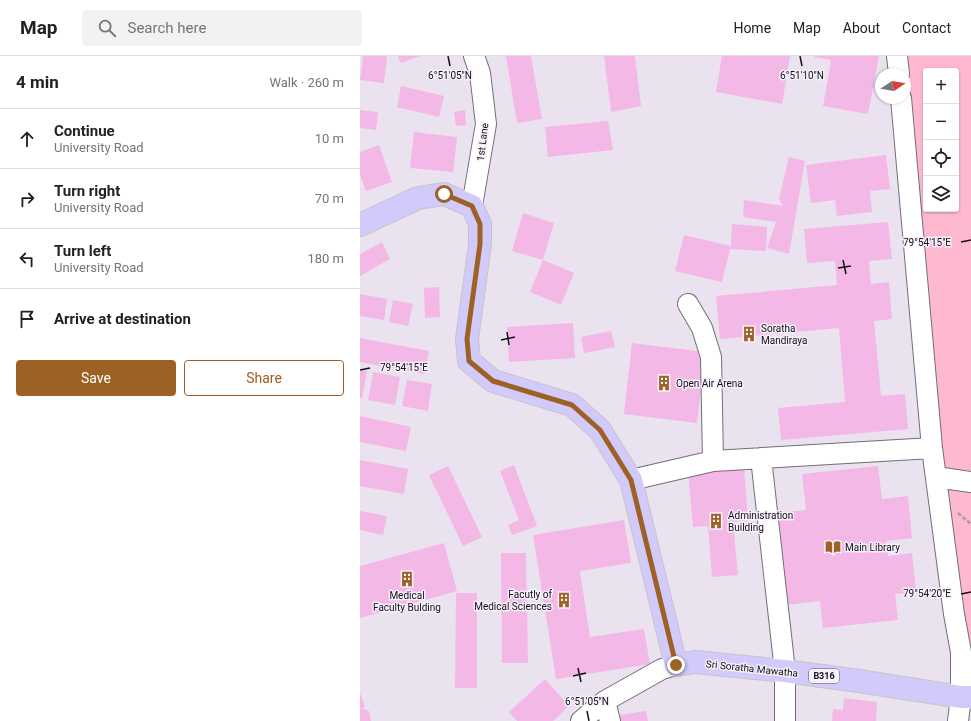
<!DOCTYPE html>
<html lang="en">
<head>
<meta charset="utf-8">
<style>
	:root { --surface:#fff; --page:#f2f2f2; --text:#222; --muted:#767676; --line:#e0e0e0; --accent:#9d6124 }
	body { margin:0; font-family:Roboto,sans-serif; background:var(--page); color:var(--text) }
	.controls { position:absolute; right:12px; top:12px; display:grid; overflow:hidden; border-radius:4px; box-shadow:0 1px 3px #0004 }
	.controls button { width:36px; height:36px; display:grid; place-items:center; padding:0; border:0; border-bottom:1px solid var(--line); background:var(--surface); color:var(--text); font:20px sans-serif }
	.compass { position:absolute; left:515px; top:12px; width:36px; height:36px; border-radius:50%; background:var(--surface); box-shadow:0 1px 3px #0004; rotate:78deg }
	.stop { position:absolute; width:12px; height:12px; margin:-9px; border:3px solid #9d6124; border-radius:50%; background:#fff }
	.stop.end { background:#9d6124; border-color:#fff; box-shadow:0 1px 4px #0008 }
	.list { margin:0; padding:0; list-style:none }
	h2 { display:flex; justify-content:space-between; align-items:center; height:52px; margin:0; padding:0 16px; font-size:17px }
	h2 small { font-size:13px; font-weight:400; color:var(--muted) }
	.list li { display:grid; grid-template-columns:26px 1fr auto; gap:12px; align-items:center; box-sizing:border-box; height:60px; padding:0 16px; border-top:1px solid var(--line) }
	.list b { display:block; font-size:15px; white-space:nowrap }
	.list p { margin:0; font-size:13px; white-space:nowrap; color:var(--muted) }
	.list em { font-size:13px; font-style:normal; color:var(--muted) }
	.actions { display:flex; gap:8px; padding:12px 16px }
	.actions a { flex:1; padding:9px 0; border:1px solid var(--accent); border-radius:4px; text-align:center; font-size:14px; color:var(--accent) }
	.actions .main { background:var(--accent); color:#fff }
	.icon { flex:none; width:22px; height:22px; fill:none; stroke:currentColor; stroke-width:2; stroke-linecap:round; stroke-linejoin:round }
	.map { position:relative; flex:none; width:611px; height:665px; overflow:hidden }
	header { display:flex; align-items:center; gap:24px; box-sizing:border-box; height:56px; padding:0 20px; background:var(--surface); border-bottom:1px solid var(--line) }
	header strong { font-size:19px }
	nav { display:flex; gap:22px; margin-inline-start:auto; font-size:14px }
	.search { width:280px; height:36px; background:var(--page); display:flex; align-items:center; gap:10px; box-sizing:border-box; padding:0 14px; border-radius:4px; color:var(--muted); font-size:15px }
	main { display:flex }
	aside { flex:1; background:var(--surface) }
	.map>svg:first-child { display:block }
</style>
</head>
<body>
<header>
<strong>Map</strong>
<div class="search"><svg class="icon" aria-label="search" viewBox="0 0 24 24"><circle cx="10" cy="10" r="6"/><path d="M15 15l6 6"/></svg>Search here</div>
<nav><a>Home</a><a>Map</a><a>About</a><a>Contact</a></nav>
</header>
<main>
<aside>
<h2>4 min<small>Walk · 260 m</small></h2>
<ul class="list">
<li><svg class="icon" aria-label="ahead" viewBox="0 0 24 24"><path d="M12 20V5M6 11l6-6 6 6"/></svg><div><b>Continue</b><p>University Road</p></div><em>10 m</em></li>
<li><svg class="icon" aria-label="right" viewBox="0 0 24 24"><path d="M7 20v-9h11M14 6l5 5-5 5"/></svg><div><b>Turn right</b><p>University Road</p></div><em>70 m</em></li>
<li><svg class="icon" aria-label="left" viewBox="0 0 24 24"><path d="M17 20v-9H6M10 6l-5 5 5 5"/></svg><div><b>Turn left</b><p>University Road</p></div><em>180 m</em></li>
<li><svg class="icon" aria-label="arrive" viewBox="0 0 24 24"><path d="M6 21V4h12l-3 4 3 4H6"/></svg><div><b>Arrive at destination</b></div></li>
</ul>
<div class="actions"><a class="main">Save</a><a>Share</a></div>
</aside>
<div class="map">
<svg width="611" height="665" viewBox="0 0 611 665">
	<rect width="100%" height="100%" fill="#eae2ef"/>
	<path fill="#feb8d0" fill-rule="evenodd" d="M 538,0 L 611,0 L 611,605 L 601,605 L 545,42 L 545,18 ZM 566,15 L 596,15 L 596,153 L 566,153 Z"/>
	<path fill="#f4b8e7" d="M 3,0 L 27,0 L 24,27 L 0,24 Z
		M 38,0 L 60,0 L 41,7 Z
		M 146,0 L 171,0 L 182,63 L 157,67 Z
		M 244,0 L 275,0 L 281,50 L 251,56 Z
		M 362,0 L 430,0 L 422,48 L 356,36 Z
		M 455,0 L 519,0 L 508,58 L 463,50 L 471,4 L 454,1 Z
		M 41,30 L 84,40 L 79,61 L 37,51 Z
		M 0,54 L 18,56 L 16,74 L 0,72 Z
		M 105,54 L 106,69 L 96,70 L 94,56 Z
		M 248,65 L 253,94 L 188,101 L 185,71 Z
		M 54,76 L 97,81 L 93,116 L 50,112 Z
		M 19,89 L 32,126 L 6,135 L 0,119 L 0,96 Z
		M 526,99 L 530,133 L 510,135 L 512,156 L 477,160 L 475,144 L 451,147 L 446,109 Z
		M 429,101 L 445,105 L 429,198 L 407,192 L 416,166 L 383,161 L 384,144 L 423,150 L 419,143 Z
		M 163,157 L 194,167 L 183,204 L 152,195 Z
		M 528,166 L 532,203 L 509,205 L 511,228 L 529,226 L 532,263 L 514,265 L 521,340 L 545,338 L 548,373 L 421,384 L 418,352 L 485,346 L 479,272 L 360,283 L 356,240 L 477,229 L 475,205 L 447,207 L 444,173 Z
		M 372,168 L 407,171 L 406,195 L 370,193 L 362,226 L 315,215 L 324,179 L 371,190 Z
		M 22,186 L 30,203 L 0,220 L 0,198 Z
		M 183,204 L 214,217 L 201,249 L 170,236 Z
		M 79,231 L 80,261 L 65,262 L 64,232 Z
		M 0,238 L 27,243 L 24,264 L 0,260 Z
		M 33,244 L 53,248 L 48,270 L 29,266 Z
		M 213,267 L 215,302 L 149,306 L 147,271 Z
		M 251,275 L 255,291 L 224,297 L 221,281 Z
		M 0,282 L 69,295 L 65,318 L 0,306 Z
		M 272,287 L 345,296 L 337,367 L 264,358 Z
		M 0,314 L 7,315 L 2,342 L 0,342 Z
		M 13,316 L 40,321 L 35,349 L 8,344 Z
		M 47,324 L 72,328 L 68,355 L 42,350 Z
		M 0,360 L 51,371 L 46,395 L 0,386 Z
		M 0,404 L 48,413 L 44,438 L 0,430 Z
		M 154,409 L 177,470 L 152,479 L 148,469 L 159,464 L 140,415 Z
		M 88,410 L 122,481 L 103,490 L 69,419 Z
		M 384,410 L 388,465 L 373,466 L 378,519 L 352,521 L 348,470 L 333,471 L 328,415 Z
		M 518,410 L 522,443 L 548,440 L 552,482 L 526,485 L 528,500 L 552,497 L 556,536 L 535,538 L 538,564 L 463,572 L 460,545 L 426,549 L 416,457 L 446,454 L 442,418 Z
		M 0,455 L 27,460 L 23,479 L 0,474 Z
		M 264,464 L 271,507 L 220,515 L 230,581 L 284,573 L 290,608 L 196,623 L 173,479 Z
		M 84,487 L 97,535 L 0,562 L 0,510 Z
		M 141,497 L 166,497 L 168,607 L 142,607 Z
		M 96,537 L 117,537 L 117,632 L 95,632 Z
		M 185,623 L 209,650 L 193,665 L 157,665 L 149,656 Z
		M 0,637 L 5,651 L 2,652 L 9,655 L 11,665 L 0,665 Z
		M 484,642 L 517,646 L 516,665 L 472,665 L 473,653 L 483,654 Z
		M 286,655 L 288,665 L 261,665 L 260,659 Z"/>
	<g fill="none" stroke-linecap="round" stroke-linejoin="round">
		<defs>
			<path id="minor" d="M 537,0 L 539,18
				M 541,42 L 572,392 L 594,558 L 601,596 L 601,641 L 598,665
				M 112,150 L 126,68 L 120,17 L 114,0
				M 328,248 L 342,272 L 351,301 L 353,405
				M 401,402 L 425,615 L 425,665
				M 576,421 L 611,426
				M 271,424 L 353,405 L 572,392
				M 245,645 L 250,665
				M 221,665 L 245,645 L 302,613 L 316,609"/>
			<path id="major" d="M 0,169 L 58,142 L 84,138 L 112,150 L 120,168 L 120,188 L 107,283 L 109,305 L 133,325 L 212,349 L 240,374 L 271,424 L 316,609 L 335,606 L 425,615 L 499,625 L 601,641 L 611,641"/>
		</defs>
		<use href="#minor" stroke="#746d78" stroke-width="22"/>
		<use href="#major" stroke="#c6c6c7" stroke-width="24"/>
		<path stroke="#a39da7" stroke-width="2.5" stroke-dasharray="4 2" stroke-linecap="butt" d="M 598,457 L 611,468"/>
		<use href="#minor" stroke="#fff" stroke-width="20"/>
		<use href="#major" stroke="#d1cafb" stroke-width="22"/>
	</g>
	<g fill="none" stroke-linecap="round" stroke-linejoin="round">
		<path stroke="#9d6124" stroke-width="5" d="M 84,138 L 112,150 L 120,168 L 120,188 L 107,283 L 109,305 L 133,325 L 212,349 L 240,374 L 271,424 L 316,609"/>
	</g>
	<path fill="none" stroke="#131115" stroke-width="1.5" d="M 88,0 L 90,10M 440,0 L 442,10M 601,186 L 611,184M 483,204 L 486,218M 478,212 L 491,210M 147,276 L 149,289M 141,284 L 155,281M 0,314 L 10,312M 601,538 L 611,536M 218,612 L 221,626M 213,620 L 226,617M 227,655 L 229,665"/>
	<defs>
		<symbol id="building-bare" viewBox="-9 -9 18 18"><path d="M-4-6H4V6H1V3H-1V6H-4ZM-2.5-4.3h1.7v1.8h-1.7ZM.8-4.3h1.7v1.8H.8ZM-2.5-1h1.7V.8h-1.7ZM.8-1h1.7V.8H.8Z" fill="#9d6124" stroke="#f7effc" stroke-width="2.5" paint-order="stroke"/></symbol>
		<symbol id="library-bare" viewBox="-9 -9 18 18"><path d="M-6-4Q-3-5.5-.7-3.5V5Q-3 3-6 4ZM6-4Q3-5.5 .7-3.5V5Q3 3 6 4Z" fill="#9d6124" stroke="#f7effc" stroke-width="2.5" paint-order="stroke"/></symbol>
	</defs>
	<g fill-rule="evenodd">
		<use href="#building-bare" x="378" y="267" width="22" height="22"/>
		<use href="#building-bare" x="293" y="316" width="22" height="22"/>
		<use href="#building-bare" x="345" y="454" width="22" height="22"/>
		<use href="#library-bare" x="462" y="480" width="22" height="22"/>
		<use href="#building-bare" x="36" y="512" width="22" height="22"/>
		<use href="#building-bare" x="193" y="533" width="22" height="22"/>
	</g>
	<g text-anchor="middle" stroke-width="3" stroke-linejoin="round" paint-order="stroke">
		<rect fill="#f7effc" stroke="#57545a" stroke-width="1" x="449" y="613" width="30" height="14" rx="3"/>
		<g font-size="9" font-weight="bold" fill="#131115">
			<text x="464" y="623">B316</text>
		</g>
		<g font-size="10" fill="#131115" stroke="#f7effc">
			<text transform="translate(122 86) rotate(-83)" y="4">1st Lane</text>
			<text transform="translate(392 612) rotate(6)" y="4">Sri Soratha Mawatha</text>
		</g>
		<g font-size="10" fill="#131115" stroke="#f7effc" text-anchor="start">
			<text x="401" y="276">Soratha<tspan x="401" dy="12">Mandiraya</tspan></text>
			<text x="316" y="331">Open Air Arena</text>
			<text x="368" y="463">Administration<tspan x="368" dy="12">Building</tspan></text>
			<text x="485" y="495">Main Library</text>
			<text x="192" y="542" text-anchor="end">Facutly of<tspan x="192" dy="12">Medical Sciences</tspan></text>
			<text x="47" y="543" text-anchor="middle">Medical<tspan x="47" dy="12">Faculty Bulding</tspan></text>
		</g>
	</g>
	<g font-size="10" text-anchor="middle" fill="#131115" stroke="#f7effc" stroke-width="3" stroke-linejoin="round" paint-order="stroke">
		<text x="90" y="23">6°51'05"N</text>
		<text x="442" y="23">6°51'10"N</text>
		<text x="567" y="190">79°54'15"E</text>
		<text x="44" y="315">79°54'15"E</text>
		<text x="567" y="541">79°54'20"E</text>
		<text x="227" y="649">6°51'05"N</text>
	</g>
</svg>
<div class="controls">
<button>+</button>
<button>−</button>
<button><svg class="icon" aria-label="locate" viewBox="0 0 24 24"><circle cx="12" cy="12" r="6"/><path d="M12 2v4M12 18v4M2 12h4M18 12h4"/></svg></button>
<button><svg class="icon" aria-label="layers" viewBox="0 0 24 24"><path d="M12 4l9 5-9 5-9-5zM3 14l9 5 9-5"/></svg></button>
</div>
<svg class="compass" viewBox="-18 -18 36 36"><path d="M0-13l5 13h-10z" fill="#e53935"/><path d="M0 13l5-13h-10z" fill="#767676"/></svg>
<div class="stop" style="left:84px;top:138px"></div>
<div class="stop end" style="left:316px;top:609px"></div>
</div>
</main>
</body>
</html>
